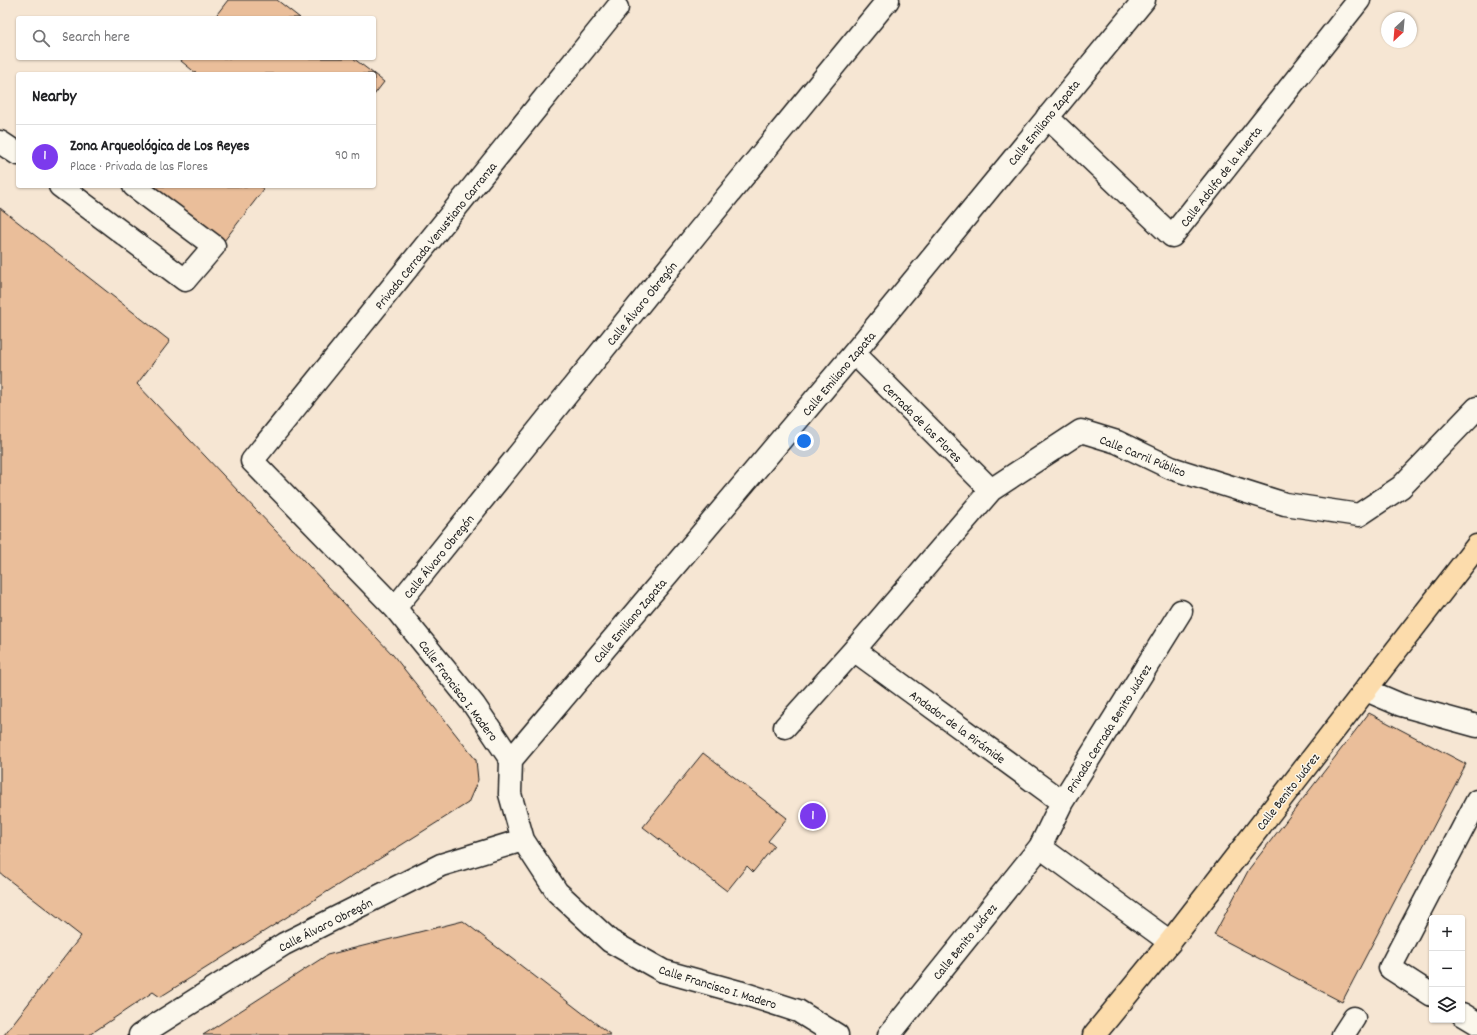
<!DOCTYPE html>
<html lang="en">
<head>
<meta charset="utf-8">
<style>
	:root { --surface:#fff; --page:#f2f2f2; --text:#202124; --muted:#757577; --line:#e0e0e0; --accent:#7c3aed }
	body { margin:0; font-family:Dekko,sans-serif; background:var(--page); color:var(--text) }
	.controls { position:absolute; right:12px; bottom:12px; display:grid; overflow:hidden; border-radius:4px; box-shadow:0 1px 3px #0004 }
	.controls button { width:36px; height:36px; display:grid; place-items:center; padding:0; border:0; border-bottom:1px solid var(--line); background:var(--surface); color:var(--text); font:20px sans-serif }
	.compass { position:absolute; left:1381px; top:12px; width:36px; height:36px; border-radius:50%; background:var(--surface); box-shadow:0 1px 3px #0004; rotate:206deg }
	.you { position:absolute; left:804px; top:441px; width:14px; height:14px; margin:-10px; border:3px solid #fff; border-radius:50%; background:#1a73e8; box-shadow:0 0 0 6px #1a73e833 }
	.badge { display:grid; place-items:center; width:26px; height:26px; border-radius:50%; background:var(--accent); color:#fff; font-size:13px; font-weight:700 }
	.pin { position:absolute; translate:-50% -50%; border:2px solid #fff; box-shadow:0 1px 4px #0006 }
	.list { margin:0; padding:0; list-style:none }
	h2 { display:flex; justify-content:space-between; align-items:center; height:52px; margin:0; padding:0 16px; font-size:17px }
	h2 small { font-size:13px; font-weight:400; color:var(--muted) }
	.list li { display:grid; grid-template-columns:26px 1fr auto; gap:12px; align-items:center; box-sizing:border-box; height:64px; padding:0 16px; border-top:1px solid var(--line) }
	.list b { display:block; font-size:15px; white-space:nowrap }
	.list p { margin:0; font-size:13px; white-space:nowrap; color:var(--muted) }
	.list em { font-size:13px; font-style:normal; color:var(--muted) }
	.icon { flex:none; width:22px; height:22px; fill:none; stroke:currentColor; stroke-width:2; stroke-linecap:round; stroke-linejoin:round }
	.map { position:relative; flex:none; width:1477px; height:1035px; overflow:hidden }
	.search { position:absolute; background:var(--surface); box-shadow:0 1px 3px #0004; left:16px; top:16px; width:360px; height:44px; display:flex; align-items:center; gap:10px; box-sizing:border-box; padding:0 14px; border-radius:4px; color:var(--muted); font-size:15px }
	.panel { position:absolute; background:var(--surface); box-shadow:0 1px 3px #0004; left:16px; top:72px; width:360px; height:116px; border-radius:4px }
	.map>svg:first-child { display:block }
</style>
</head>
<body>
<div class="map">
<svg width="1477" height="1035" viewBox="0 0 1477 1035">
	<rect width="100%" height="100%" fill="#f6e6d3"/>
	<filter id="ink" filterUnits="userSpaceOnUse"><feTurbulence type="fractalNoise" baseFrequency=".025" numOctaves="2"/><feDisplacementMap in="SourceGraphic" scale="8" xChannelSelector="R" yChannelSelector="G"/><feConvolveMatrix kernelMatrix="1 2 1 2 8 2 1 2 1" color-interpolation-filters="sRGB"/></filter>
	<g filter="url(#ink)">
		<path fill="#eabe9a" stroke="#1c1c1c" d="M 228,0 L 277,0 L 300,18 L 214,18 Z
			M 183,58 L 353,58 L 374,74 L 197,74 L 181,61 Z
			M 374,74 L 384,82 L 374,95 Z
			M 152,186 L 259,186 L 264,189 L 224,241 Z
			M 0,208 L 170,341 L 137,384 L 393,655 L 476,760 L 478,780 L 468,803 L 160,997 L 153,992 L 89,1035 L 4,1035 L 81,936 L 0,873 Z
			M 1369,713 L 1466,764 L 1342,1002 L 1214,935 L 1249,869 Z
			M 703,753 L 787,818 L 768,841 L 774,846 L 753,872 L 747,866 L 727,891 L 643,827 Z
			M 463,921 L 611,1035 L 203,1035 L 327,955 Z"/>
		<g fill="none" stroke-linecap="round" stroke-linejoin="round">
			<defs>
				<path id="minor" d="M 617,8 L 252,461 L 395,608 L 474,705 L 511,760 L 510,794 L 523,840 L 557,892 L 610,941 L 663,971 L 739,992 L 798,1011 L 837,1035
					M 1047,117 L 1172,236 L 1359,0
					M 0,142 L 18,154
					M 60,186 L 185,280 L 214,246 L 134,186
					M 854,353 L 991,490
					M 395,608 L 697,233 L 888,0
					M 854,650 L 1062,802
					M 1366,690 L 1401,705 L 1477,726
					M 785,727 L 854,650 L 991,490 L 1081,431 L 1117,442 L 1171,468 L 1285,504 L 1359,515 L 1401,487 L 1477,408
					M 511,760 L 854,353 L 1144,0
					M 1040,847 L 1170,942
					M 1432,995 L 1390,968 L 1477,801
					M 1462,1014 L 1477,1023
					M 140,1035 L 284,944 L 441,865 L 523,840
					M 889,1035 L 1040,847 L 1062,802 L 1181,611
					M 1343,1035 L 1354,1018"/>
				<path id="major" d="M 1094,1035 L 1170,942 L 1477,546"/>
			</defs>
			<use href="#minor" stroke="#1c1c1c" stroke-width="25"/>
			<use href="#major" stroke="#1c1c1c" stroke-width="25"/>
			<use href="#minor" stroke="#fbf7ec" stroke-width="22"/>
			<use href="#major" stroke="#fcdcac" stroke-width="22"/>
		</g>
	</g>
	<g text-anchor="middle" stroke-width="3" stroke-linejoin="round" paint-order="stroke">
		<g font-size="13" fill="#1c1c1c" stroke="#fbf7ec">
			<text transform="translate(1043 122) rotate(-51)" y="5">Calle Emiliano Zapata</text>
			<text transform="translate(1220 176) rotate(-52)" y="5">Calle Adolfo de la Huerta</text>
			<text transform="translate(435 235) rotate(-51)" y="5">Privada Cerrada Venustiano Carranza</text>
			<text transform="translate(641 303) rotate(-51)" y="5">Calle Álvaro Obregón</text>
			<text transform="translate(838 373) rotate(-50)" y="5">Calle Emiliano Zapata</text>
			<text transform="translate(923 422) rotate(45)" y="5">Cerrada de las Flores</text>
			<text transform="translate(1143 455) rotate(22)" y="5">Calle Carril Público</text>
			<text transform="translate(438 556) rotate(-51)" y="5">Calle Álvaro Obregón</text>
			<text transform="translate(629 620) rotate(-50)" y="5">Calle Emiliano Zapata</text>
			<text transform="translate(459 690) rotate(53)" y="5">Calle Francisco I. Madero</text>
			<text transform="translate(958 726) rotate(36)" y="5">Andador de la Pirámide</text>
			<text transform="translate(1108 728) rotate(-58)" y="5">Privada Cerrada Benito Juárez</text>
			<text transform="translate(1287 791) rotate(-52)" y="5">Calle Benito Juárez</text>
			<text transform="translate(325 924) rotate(-27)" y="5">Calle Álvaro Obregón</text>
			<text transform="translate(964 941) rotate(-51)" y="5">Calle Benito Juárez</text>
			<text transform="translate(718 986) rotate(17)" y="5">Calle Francisco I. Madero</text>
		</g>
	</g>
</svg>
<div class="controls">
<button>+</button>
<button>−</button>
<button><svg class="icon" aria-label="layers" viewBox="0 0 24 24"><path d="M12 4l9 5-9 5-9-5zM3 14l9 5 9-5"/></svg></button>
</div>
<svg class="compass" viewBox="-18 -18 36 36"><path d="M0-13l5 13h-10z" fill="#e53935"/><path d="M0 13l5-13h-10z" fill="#757577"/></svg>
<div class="you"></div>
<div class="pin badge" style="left:813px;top:816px">1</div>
<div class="search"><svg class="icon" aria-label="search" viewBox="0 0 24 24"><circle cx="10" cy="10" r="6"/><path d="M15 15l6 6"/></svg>Search here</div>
<section class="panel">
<h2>Nearby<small></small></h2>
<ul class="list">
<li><span class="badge">1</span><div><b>Zona Arqueológica de Los Reyes</b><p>Place · Privada de las Flores</p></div><em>90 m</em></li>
</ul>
</section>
</div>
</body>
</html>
